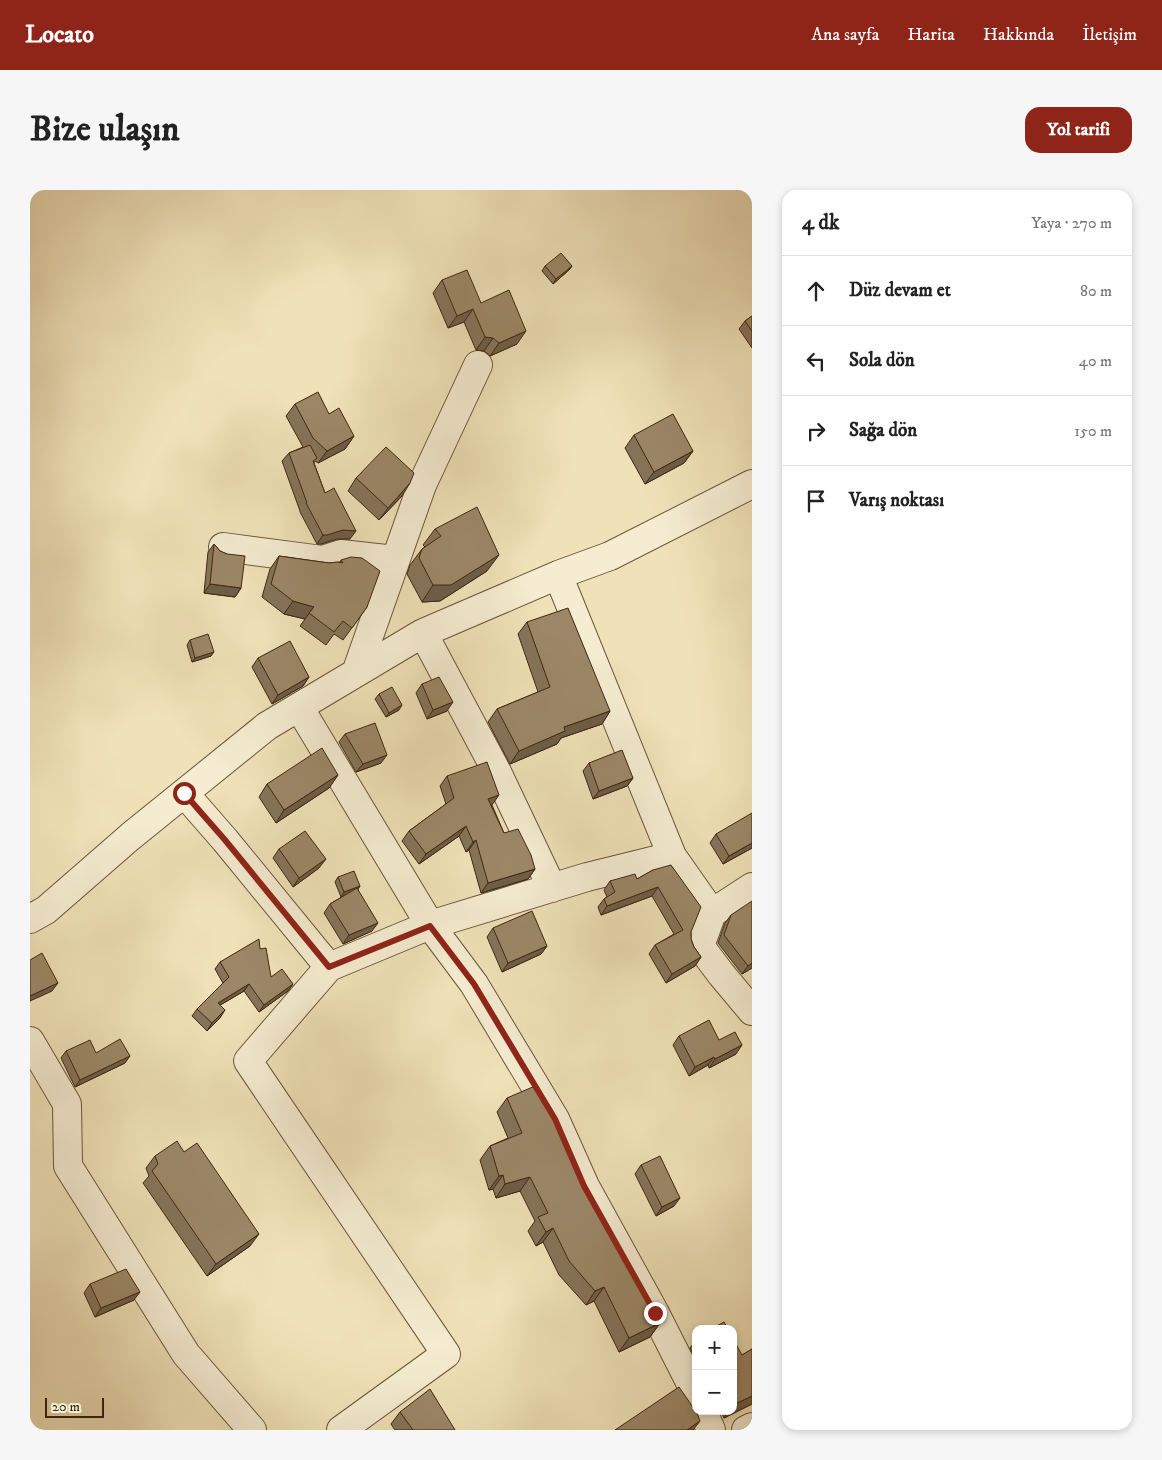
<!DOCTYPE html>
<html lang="tr">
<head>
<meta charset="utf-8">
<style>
	:root { --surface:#fff; --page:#f6f6f6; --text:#222; --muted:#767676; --line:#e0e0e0; --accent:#8f2418 }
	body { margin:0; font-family:"IM FELL DW Pica",serif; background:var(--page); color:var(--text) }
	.controls { position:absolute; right:15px; bottom:15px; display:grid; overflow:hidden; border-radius:10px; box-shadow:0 2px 8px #0003 }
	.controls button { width:45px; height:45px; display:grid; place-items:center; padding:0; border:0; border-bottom:1px solid var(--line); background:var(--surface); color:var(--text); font:25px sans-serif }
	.scale { position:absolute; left:15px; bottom:12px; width:59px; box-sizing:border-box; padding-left:5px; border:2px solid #41260f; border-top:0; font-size:14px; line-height:18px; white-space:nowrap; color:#41260f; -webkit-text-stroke:4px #f5ecd1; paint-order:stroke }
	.stop { position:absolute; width:15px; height:15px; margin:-11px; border:4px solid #8f2418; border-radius:50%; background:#fff }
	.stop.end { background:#8f2418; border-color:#fff; box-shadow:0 1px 5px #0008 }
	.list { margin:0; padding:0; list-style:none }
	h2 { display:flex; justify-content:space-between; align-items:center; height:65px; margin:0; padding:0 20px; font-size:21px }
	h2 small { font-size:16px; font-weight:400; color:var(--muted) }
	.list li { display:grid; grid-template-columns:32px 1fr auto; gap:15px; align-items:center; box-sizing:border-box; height:70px; padding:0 20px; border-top:1px solid var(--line) }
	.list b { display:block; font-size:19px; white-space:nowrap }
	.list em { font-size:16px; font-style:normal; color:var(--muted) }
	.icon { flex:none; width:28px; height:28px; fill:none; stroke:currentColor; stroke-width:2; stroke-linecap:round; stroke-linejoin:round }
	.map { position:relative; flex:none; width:722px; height:1240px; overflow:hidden; border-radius:15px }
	header { display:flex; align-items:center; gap:30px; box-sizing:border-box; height:70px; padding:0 25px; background:var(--accent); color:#fff }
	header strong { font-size:24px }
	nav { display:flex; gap:28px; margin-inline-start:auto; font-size:18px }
	.intro { display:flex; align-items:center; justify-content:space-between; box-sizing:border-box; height:120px; padding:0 30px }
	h1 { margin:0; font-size:35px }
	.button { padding:12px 22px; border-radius:15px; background:var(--accent); color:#fff; font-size:18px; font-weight:700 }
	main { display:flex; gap:30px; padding:0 30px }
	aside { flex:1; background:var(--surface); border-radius:15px; box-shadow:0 2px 8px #0003 }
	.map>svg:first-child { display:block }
</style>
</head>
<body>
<header>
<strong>Locato</strong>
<nav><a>Ana sayfa</a><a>Harita</a><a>Hakkında</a><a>İletişim</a></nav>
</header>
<div class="intro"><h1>Bize ulaşın</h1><a class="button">Yol tarifi</a></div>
<main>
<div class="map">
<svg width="722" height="1240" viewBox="0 0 722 1240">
	<rect width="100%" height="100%" fill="#efe1b8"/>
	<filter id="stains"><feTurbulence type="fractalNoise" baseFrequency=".004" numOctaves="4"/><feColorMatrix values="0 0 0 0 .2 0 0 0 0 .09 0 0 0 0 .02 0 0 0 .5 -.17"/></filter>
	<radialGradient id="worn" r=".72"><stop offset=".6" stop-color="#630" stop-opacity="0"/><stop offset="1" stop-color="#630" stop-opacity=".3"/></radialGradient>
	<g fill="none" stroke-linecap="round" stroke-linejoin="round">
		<defs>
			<path id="minor" d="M 193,357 L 292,370 L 311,364 L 365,370
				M 528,385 L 642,666
				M 393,443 L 467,582 L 522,698
				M 326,483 L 392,295 L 448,175
				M 269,517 L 400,735 L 299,777 L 218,871 L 416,1164 L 311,1240
				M 154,603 L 195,650 L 299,777
				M 682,723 L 670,756 L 691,784 L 722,821
				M 0,729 L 16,720 L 101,646 L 237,536 L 393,443 L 528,385 L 580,366 L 722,294
				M 0,851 L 37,914 L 38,976 L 156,1164 L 222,1240
				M 666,1204 L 625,1123 L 555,996 L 525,929 L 444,794 L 400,735 L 557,687 L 642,666 L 682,723 L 722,697
				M 673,1221 L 681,1240
				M 716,1240 L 722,1237"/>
		</defs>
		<use href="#minor" stroke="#6c5539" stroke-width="30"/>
		<use href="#minor" stroke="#f5ecd1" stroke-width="28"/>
	</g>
	<path fill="#857459" stroke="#41260f" d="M 515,76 L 542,76 L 539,80 L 523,94 L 512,81 Z
		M 412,90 L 451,113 L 487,154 L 460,166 L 454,161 L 446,160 L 434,132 L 418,138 L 403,103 Z
		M 722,126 L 722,158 L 709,139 L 715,131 Z
		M 265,214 L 299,224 L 324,246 L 315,259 L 288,273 L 285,271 L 284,273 L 295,303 L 320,349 L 307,349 L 291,354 L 287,354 L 270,322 L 270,321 L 252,271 L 259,263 L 273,257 L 256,226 Z
		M 604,245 L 663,261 L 654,273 L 615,294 L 595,258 Z
		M 326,288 L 372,306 L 349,330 L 318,301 Z
		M 405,339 L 457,381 L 410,411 L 392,412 L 377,384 L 380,375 L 392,359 L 395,357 L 393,355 Z
		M 184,354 L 190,361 L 197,364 L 211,398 L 205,407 L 174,403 L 178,362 Z
		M 249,366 L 299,373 L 310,372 L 311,370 L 337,417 L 313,450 L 304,444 L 296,455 L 270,436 L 275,429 L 254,424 L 232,407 L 240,379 Z
		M 497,432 L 580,521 L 572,534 L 531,548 L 527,554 L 480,574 L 458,532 L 467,519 L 508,502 L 488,444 Z
		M 160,450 L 181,466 L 162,472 L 157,455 Z
		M 228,468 L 279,487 L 273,496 L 242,514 L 222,477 Z
		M 392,494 L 417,521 L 397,529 L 386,503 Z
		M 349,504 L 369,520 L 356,527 L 345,509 Z
		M 315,544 L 351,573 L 326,582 L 309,552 Z
		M 559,573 L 603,588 L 597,596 L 563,609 L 553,581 Z
		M 308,585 L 299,598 L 246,633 L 229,607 L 237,594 Z
		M 417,586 L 462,615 L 474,643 L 505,679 L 498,689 L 451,703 L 439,660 L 436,662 L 429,646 L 389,674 L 372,651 L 379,641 L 416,614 L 410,596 Z
		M 686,644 L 722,658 L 693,674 L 680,653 Z
		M 249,659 L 289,678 L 263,697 L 243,668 Z
		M 623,680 L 661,742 L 661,749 L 664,757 L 671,767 L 665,776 L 636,793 L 619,764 L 625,755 L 644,744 L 622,706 L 571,725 L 568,717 L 574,709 L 577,707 L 574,700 L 580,691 L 607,689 Z
		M 308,687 L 330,696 L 328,699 L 342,741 L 313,754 L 294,723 L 300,714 L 315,705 L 311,707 L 305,692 Z
		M 701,725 L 722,778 L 712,784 L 688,753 L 695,733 Z
		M 463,738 L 517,756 L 511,764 L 472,782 L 457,747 Z
		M 230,759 L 241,787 L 263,794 L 258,801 L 229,822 L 214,801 L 190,815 L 190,828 L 177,841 L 162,826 L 167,819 L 193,793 L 185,779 L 190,772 Z
		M 649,846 L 689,850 L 706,864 L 679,878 L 678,875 L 659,886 L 643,855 Z
		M 36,861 L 66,863 L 95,873 L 45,897 L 31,868 Z
		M 477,908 L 551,989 L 630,1133 L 620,1147 L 589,1162 L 564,1111 L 556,1115 L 529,1085 L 513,1052 L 506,1056 L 498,1041 L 505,1031 L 490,1001 L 466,1008 L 463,999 L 459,1000 L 450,970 L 460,956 L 478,948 L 467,922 Z
		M 125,966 L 220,1056 L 177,1086 L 113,993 L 119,986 L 116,978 Z
		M 611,975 L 644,1016 L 626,1026 L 605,984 Z
		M 60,1094 L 104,1110 L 65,1127 L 54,1103 Z
		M 666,1150 L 666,1170 L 660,1158 Z
		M 722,1159 L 722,1214 L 694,1228 L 691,1221 L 703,1221 L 712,1165 Z
		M 370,1222 L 425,1240 L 365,1240 L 361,1234 Z"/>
	<path fill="#6c5e48" stroke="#41260f" d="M 542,76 L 539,80 L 523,94 L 526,89 Z
		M 443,119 L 434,132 L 418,138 L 427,126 Z
		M 496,141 L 487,154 L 460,166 L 469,153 Z
		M 455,147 L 463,148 L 454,161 L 446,160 Z
		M 324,246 L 315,259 L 288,273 L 297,261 Z
		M 663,261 L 654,273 L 615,294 L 624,282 Z
		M 380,293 L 372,306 L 349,330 L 358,318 Z
		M 313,340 L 326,341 L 320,349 L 307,349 L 291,354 L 287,354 L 293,345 Z
		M 469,365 L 457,381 L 410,411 L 392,412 L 403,395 Z
		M 180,394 L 211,398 L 205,407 L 174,403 Z
		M 263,411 L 284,417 L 275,429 L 254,424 Z
		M 184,462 L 181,466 L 162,472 L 165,468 Z
		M 279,487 L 273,496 L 242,514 L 248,505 Z
		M 423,512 L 417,521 L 397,529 L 403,520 Z
		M 372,515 L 369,520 L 356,527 L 359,523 Z
		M 580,521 L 572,534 L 531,548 L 527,554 L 480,574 L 489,561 L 534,537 Z
		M 357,565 L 351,573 L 326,582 L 333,574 Z
		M 308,585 L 299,598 L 246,633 L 254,620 Z
		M 603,588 L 597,596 L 563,609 L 569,601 Z
		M 469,605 L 462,615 L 451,619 L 458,609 Z
		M 436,636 L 429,646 L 389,674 L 396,664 Z
		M 446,650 L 439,660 L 436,662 L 443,652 Z
		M 722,653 L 722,658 L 693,674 L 699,666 Z
		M 296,669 L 289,678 L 263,697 L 269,688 Z
		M 505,679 L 498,689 L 451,703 L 458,693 Z
		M 330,696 L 327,700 L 311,707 L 314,702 Z
		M 628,697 L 622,706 L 571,725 L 577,716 Z
		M 348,733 L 342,741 L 313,754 L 319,745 Z
		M 517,756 L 511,764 L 472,782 L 478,773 Z
		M 671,767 L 665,776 L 636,793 L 642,784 Z
		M 722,773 L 722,778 L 712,784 L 718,776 Z
		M 28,793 L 22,801 L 0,811 L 0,806 Z
		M 219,794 L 214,801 L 182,820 L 188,813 Z
		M 263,794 L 258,801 L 229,822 L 234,815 Z
		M 195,820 L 190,828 L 177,841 L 182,833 Z
		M 712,855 L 706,864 L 679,878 L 685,869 Z
		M 100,866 L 95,873 L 45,897 L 50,890 Z
		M 684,867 L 678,875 L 659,886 L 665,877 Z
		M 473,985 L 463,999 L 459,1000 L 469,986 Z
		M 500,987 L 490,1001 L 466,1008 L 475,994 Z
		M 650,1008 L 644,1016 L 626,1026 L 632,1017 Z
		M 523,1038 L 513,1052 L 506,1056 L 516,1042 Z
		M 229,1044 L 220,1056 L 177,1086 L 186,1074 Z
		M 574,1097 L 564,1111 L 556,1115 L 565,1101 Z
		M 110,1102 L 104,1110 L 65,1127 L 71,1118 Z
		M 630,1133 L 620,1147 L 589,1162 L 599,1148 Z
		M 722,1206 L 722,1214 L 694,1228 L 699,1221 L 703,1221 L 703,1215 Z
		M 670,1231 L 663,1240 L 657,1240 Z"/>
	<path fill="#9b8767" stroke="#41260f" d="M 531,63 L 542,76 L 526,89 L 515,76 Z
		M 437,80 L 451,113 L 479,100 L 496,141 L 469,153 L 463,148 L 455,147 L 443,119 L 427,126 L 412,90 Z
		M 722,126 L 722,141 L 715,131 Z
		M 288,202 L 299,224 L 309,218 L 324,246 L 297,261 L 283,248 L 265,214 Z
		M 643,224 L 663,261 L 624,282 L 604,245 Z
		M 280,255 L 287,268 L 283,271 L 295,303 L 304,298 L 326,341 L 313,340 L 297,345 L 293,345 L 276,313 L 277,313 L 259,263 Z
		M 356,257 L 384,283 L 380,293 L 358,318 L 326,288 Z
		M 447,317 L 469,365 L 421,395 L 403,395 L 389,368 L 392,359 L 411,346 L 405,339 Z
		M 184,354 L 190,361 L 197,364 L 215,366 L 211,398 L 180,394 Z
		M 249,366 L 299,373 L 307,372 L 313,373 L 311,370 L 321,367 L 332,368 L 350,381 L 337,417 L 322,438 L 313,431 L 304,442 L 279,423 L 284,417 L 263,411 L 241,394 Z
		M 538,418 L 580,521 L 534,537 L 535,541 L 489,561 L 467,519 L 520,497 L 497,432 Z
		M 178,444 L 184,462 L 165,468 L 160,450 Z
		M 260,451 L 279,487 L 248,505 L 228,468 Z
		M 409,487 L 423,512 L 403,520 L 392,494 Z
		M 362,497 L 372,515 L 359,523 L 349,504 Z
		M 345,533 L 357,565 L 333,574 L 315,544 Z
		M 292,558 L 308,585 L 254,620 L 237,594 Z
		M 592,560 L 603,588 L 569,601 L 559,573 Z
		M 457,572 L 469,605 L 458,609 L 474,643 L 488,639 L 501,665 L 505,679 L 458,693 L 446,650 L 443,652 L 436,636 L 396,664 L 379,641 L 424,608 L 417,586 Z
		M 722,623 L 722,653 L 699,666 L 686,644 Z
		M 275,641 L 296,669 L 269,688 L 249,659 Z
		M 641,675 L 671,717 L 661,742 L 661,749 L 664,757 L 671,767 L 642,784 L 625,755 L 653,740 L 628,697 L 577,716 L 574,709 L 585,702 L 580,691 L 605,684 L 607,689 L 623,680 Z
		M 324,681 L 330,696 L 314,702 L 308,687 Z
		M 327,698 L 348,733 L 319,745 L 300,714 Z
		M 722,711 L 722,773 L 718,776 L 694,745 L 701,725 Z
		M 502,721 L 517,756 L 478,773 L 463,738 Z
		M 229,749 L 230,759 L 236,758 L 241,787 L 252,779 L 263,794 L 234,815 L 219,794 L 188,813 L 195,820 L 182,833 L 167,819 L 199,787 L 190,772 Z
		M 12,763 L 28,793 L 0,806 L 0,770 Z
		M 679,830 L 689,850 L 705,842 L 712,855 L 685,869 L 684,867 L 665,877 L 649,846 Z
		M 90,849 L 100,866 L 50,890 L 36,861 L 60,850 L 66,863 Z
		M 505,896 L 521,922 L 551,989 L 630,1133 L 599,1148 L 574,1097 L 565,1101 L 539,1071 L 523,1038 L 516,1042 L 508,1027 L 518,1023 L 500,987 L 475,994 L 473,985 L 469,986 L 460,956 L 492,943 L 477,908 Z
		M 147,951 L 154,962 L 167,953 L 229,1044 L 186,1074 L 122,981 L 128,974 L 125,966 Z
		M 630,966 L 650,1008 L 632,1017 L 611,975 Z
		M 96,1079 L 110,1102 L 71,1118 L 60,1094 Z
		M 694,1132 L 698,1139 L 681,1139 Z
		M 703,1149 L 712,1165 L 722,1159 L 722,1206 L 703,1215 Z
		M 649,1197 L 667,1223 L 670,1231 L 657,1240 L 585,1240 Z
		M 400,1199 L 425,1240 L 383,1240 L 370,1222 Z"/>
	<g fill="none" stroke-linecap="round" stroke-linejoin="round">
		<path stroke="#8f2418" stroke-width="6" d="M 154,603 L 195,650 L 299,777 L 400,736 L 444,794 L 525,929 L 554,996 L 625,1123"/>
	</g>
	<rect width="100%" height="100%" filter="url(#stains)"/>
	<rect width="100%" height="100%" fill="url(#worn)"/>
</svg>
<div class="controls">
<button>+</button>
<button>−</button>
</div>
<div class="scale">20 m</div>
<div class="stop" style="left:154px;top:603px"></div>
<div class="stop end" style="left:625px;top:1123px"></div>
</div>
<aside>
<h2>4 dk<small>Yaya · 270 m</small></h2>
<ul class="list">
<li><svg class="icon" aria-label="ahead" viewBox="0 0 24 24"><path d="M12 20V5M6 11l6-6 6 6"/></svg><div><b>Düz devam et</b></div><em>80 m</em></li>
<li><svg class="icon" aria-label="left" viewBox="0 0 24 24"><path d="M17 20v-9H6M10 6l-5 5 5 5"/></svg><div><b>Sola dön</b></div><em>40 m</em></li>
<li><svg class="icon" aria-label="right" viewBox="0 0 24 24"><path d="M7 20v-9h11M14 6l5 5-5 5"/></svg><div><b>Sağa dön</b></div><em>150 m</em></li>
<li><svg class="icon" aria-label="arrive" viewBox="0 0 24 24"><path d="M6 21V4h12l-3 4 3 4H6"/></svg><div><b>Varış noktası</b></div></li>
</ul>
</aside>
</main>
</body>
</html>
